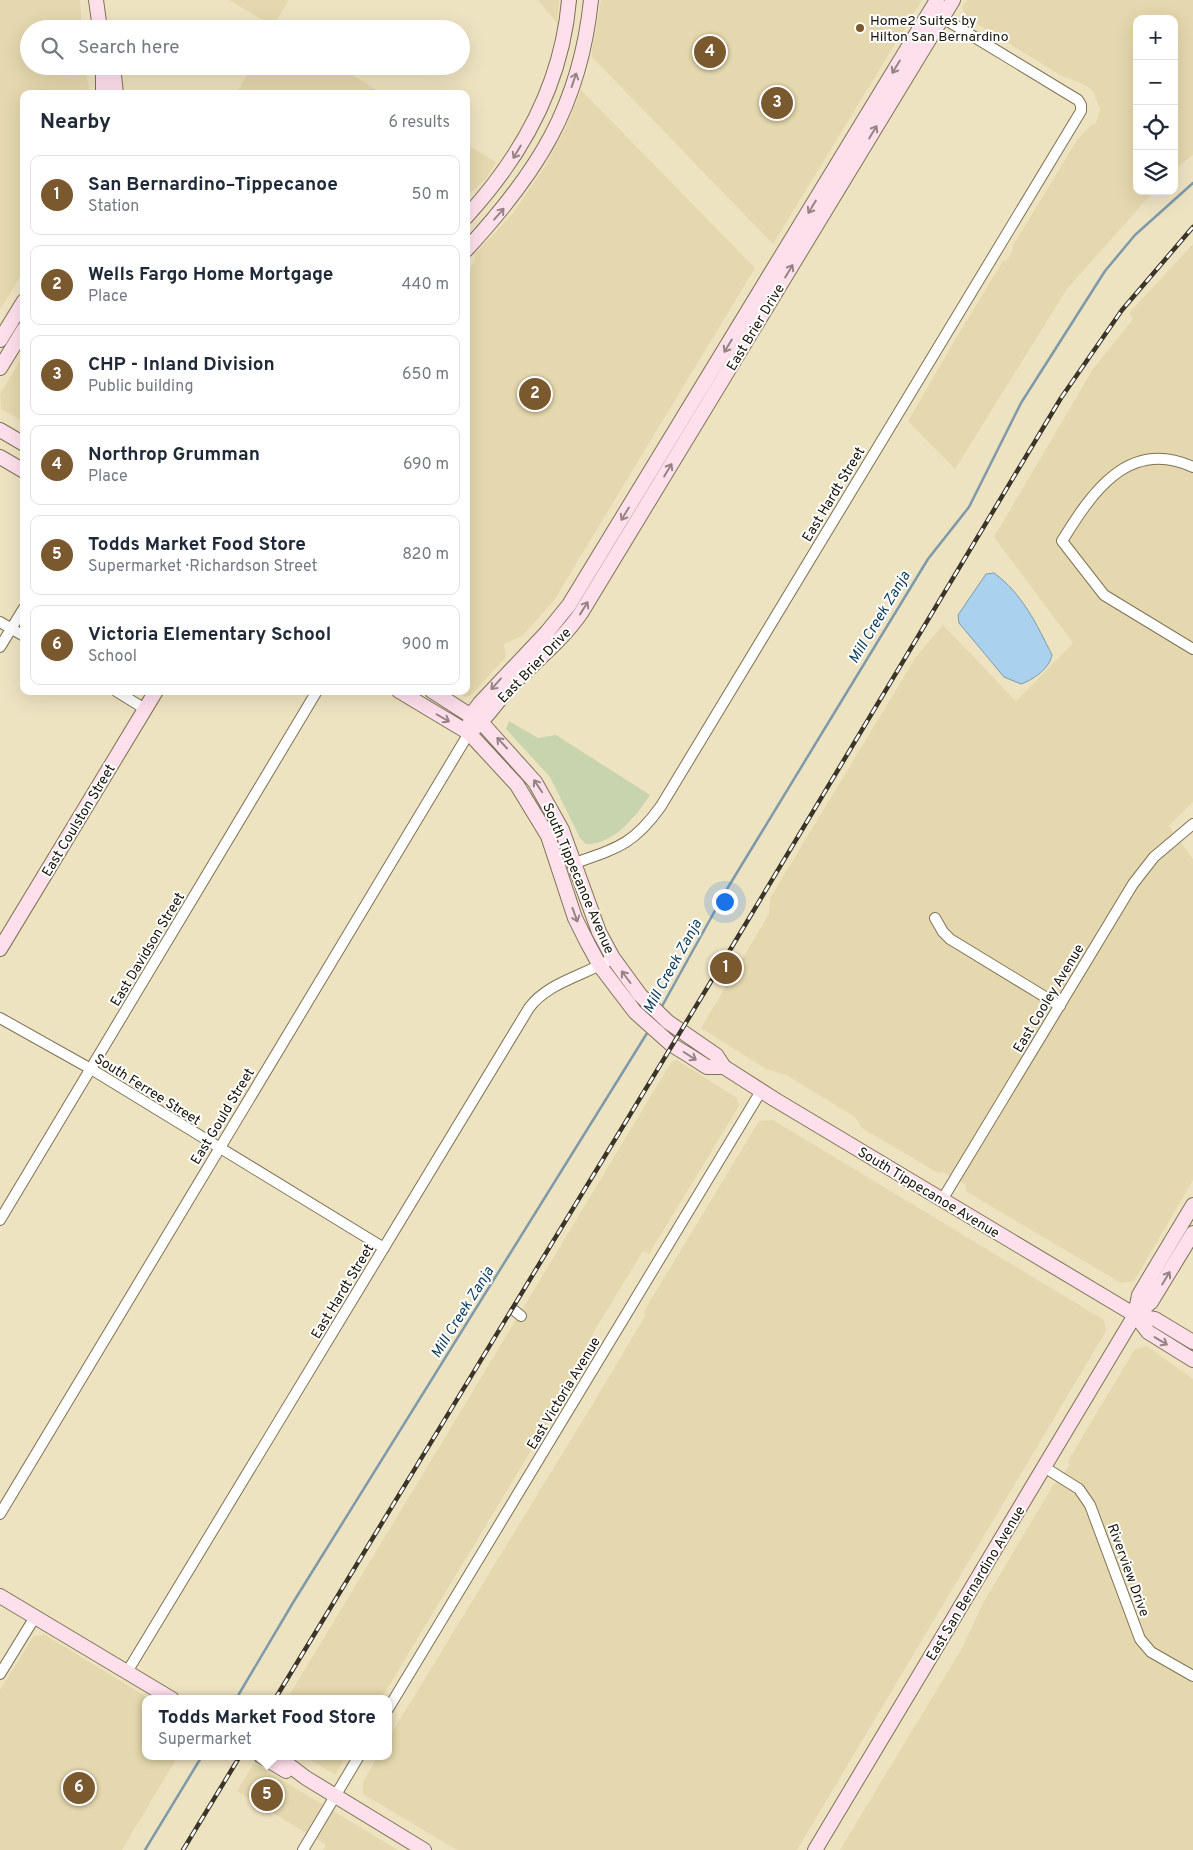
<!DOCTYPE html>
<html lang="en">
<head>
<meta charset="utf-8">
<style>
	:root { --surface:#fff; --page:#f6f6f7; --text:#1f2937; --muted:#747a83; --line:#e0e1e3; --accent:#7a592f }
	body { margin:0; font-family:Overpass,sans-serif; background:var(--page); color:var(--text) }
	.controls { position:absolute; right:15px; top:15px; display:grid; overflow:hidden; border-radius:10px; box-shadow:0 5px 20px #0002 }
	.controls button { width:45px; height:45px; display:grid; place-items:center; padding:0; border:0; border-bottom:1px solid var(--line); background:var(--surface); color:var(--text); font:25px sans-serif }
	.you { position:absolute; left:724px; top:901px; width:18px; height:18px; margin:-12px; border:4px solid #fff; border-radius:50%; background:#1a73e8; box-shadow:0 0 0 8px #1a73e833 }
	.badge { display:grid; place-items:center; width:32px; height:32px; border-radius:50%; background:var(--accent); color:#fff; font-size:16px; font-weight:700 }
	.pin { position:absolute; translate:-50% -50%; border:2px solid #fff; box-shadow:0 1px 5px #0006 }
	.popup { position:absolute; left:142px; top:1695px; width:250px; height:65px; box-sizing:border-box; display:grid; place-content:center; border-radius:10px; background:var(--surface); filter:drop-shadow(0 1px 4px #0005); font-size:16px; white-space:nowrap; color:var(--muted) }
	.popup b { font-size:19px; color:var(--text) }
	.popup::after { content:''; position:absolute; left:50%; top:100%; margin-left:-10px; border:10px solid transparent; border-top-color:var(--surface) }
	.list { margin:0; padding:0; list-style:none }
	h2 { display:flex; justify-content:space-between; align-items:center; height:65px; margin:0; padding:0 20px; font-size:21px }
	h2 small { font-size:16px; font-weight:400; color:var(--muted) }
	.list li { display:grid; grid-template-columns:32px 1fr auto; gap:15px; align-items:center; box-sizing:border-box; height:80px; margin:0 10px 10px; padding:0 10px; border:1px solid var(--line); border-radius:10px }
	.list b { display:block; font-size:19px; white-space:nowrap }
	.list p { margin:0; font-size:16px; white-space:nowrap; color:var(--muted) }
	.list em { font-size:16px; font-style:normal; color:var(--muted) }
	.icon { flex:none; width:28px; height:28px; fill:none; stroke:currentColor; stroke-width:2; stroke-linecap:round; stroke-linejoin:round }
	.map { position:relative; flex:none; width:1193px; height:1850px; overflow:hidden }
	.search { position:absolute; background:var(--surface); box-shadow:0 5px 20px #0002; left:20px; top:20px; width:450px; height:55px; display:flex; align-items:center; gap:12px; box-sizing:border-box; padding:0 18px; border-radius:28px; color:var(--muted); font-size:19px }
	.panel { position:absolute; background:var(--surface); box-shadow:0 5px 20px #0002; left:20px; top:90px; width:450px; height:605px; border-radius:10px }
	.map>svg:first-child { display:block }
</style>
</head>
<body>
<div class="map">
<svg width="1193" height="1850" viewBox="0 0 1193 1850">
	<rect width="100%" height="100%" fill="#eee3c1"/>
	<path fill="#e5d8ae" d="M 0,0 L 80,0 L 82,29 L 29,29 L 29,66 L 85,66 L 90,94 L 24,94 L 24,270 L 0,310 Z
		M 229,0 L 289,0 L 273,26 Z
		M 538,0 L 559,0 L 557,23 L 541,4 Z
		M 601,0 L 922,0 L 773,244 L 591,56 Z
		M 967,0 L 1193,0 L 1193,155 L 1174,170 L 1174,19 L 1137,19 L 1137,191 L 1154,191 L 1067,289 L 955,469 L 908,421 L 956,338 L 1003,261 L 1007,260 L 1013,250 L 1012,247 L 1077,140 L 1091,125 L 1096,123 L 1100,109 L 1092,90 L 1083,84 L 1060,75 L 966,17 L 962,7 Z
		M 252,66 L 338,66 L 383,94 L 236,94 Z
		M 581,90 L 755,268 L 553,602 L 522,636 L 504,644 L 506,657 L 471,695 L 466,697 L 455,691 L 466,691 L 466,273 L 475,261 L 475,254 L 513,213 L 546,165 L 566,127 Z
		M 466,144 L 496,162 L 486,179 L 466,197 Z
		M 1193,244 L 1193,802 L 1169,826 L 1193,859 L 1193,1180 L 1134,1281 L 1121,1283 L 967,1192 L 965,1184 L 943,1172 L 938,1173 L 862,1128 L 855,1117 L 786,1075 L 766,1069 L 701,1028 L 769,914 L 770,898 L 916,657 L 943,625 L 1016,701 L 1073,643 L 994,537 L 1093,369 L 1133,319 L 1129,313 Z
		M 24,354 L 24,422 L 1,409 L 0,394 Z
		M 677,1060 L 737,1098 L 739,1106 L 649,1254 L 643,1251 L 593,1333 L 584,1363 L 381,1699 L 287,1699 L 672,1061 Z
		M 773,1120 L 1104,1320 L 1106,1331 L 797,1850 L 457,1850 L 363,1794 L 363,1782 L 378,1756 L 388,1756 L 388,1739 L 600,1392 L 645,1316 L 644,1311 L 759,1121 Z
		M 1147,1346 L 1193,1379 L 1193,1850 L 840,1850 L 962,1648 L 983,1603 L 1052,1487 L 1069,1466 L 1068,1461 L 1135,1349 Z
		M 44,1634 L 150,1699 L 146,1699 L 146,1756 L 178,1756 L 122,1850 L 0,1850 L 0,1690 L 33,1637 Z
		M 305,1756 L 346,1756 L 335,1775 Z
		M 254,1763 L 398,1850 L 323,1850 L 326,1845 L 237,1791 Z"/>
	<path fill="#c7d4ad" d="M 509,721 L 538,738 L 556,735 L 650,795 C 636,816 614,845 586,844 L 580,838 L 550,777 L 506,729 Z"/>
	<path fill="#aad2ef" stroke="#7e99aa" d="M 994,573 C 1022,593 1037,625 1052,655 C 1050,668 1033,680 1021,684 L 1004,677 L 959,623 L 958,615 L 986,574 Z"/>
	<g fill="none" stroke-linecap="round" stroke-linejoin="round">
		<path stroke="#7e99aa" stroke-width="2.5" d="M 661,1008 L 727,889 L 928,559 L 969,507 L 1021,403 L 1105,271 L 1135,235 L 1193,183
			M 236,1699 L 294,1601 L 649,1030
			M 145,1850 L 202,1756"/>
		<defs>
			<path id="street" d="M 1193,467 C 1128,437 1091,494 1062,541 L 1104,595 L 1193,649
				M 0,622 L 24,636
				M 0,647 L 24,608
				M 116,691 L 145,709
				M 575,863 C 618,848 634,844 661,806 L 1081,111 L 1081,105 L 1078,100 L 938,15
				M 935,918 L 943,932 L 950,939 L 1060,1006
				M 0,1018 L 91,1069 L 384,1248
				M 942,1200 L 1133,884 L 1154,857 L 1193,824
				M 0,1220 L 317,691
				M 515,1311 L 521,1316
				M 1044,1467 L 1079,1489 L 1090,1505 L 1140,1639 L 1151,1652 L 1193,1676
				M 0,1514 L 469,733
				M 127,1672 L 529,1008 C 548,982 586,975 613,958
				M 0,1674 L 35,1617
				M 388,1709 L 761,1091
				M 303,1850 L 359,1756"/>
			<path id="secondary" d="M 96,0 L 100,29
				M 103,66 L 103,94
				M 113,66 L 116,94
				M 466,217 C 522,156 562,83 569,0
				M 466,250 C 537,173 580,107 591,0
				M 0,340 L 24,301
				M 0,368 L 24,329
				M 0,430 L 24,444
				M 0,457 L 24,471
				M 399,691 L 469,733 L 517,785 L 548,836 L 575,918 L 588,944 L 600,966 L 635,1012 L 672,1045 L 690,1056 L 707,1067 L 724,1067
				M 432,691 L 482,723 L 535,782 L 562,830 L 599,932 L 613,958 L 640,995 L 668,1022 L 716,1055 L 724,1067 L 774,1099 L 1135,1315 L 1155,1319 L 1193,1342
				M 470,722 L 471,715 L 480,703 L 547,632 L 569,605 L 937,0
				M 469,733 C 486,720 496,703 510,687 C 534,662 561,642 581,613 L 953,0
				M 0,949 L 156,691
				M 1135,1315 L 1139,1295 L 1193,1205
				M 1135,1315 L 1148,1332 L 1193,1360
				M 0,1596 L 172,1699
				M 261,1756 L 286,1771
				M 277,1756 L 306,1778 L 424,1850
				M 815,1850 L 1135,1315 L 1151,1302 L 1193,1233"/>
		</defs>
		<use href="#street" stroke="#7d7355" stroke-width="12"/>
		<use href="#secondary" stroke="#7d7355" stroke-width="16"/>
		<use href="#street" stroke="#fff" stroke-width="10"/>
		<use href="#secondary" stroke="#fee0ec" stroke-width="14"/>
		<defs>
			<path id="rail" d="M 275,1699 L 721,965 L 1061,398 L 1122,310 L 1193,227
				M 183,1850 L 240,1756"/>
		</defs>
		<use href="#rail" stroke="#3a3526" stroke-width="4.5"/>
		<use href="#rail" stroke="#fff" stroke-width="2.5" stroke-dasharray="8" stroke-linecap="butt"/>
	</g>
	<defs><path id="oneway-shaft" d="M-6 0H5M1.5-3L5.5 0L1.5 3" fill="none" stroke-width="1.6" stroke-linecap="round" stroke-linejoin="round" transform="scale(1.25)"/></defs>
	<g stroke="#968485">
		<use href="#oneway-shaft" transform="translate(896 67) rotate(121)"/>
		<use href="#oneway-shaft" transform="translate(574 80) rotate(-71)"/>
		<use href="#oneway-shaft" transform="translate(873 132) rotate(-59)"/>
		<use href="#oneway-shaft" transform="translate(517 152) rotate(121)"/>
		<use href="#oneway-shaft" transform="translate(812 207) rotate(121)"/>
		<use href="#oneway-shaft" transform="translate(499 214) rotate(-49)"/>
		<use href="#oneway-shaft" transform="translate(789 271) rotate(-59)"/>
		<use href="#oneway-shaft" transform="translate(728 346) rotate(121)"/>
		<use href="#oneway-shaft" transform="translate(668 470) rotate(-59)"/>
		<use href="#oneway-shaft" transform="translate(625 514) rotate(121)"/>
		<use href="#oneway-shaft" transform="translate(584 608) rotate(-58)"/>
		<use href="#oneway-shaft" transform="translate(496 684) rotate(132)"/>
		<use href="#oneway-shaft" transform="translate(443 718) rotate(30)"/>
		<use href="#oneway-shaft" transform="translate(502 743) rotate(-133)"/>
		<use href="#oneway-shaft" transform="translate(538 786) rotate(-124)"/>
		<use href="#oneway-shaft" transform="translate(575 915) rotate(70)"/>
		<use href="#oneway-shaft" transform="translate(626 977) rotate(-127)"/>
		<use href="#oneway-shaft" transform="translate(690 1056) rotate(32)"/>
		<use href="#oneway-shaft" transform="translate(1166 1278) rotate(-59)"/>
		<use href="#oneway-shaft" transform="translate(1161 1341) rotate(31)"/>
	</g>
	<circle fill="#7a592f" stroke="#fff" stroke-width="2" cx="860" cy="28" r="5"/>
	<g text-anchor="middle" stroke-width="4" stroke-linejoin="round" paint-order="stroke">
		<g font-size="14" fill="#181408" stroke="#fff" text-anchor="start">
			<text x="870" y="25">Home2 Suites by<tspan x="870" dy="16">Hilton San Bernardino</tspan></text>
		</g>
		<g font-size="14" fill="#181408" stroke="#fff">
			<text transform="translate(755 327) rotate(-59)" y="5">East Brier Drive</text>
			<text transform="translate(833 494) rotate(-59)" y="5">East Hardt Street</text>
			<text transform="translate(534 665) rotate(-46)" y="5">East Brier Drive</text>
			<text transform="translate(78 820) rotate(-59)" y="5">East Coulston Street</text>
			<text transform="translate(579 878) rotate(67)" y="5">South Tippecanoe Avenue</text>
			<text transform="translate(147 949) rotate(-59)" y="5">East Davidson Street</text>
			<text transform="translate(1048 998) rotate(-59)" y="5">East Cooley Avenue</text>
			<text transform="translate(148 1089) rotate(32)" y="5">South Ferree Street</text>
			<text transform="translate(222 1116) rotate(-59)" y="5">East Gould Street</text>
			<text transform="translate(929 1192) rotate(31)" y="5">South Tippecanoe Avenue</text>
			<text transform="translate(342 1291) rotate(-59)" y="5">East Hardt Street</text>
			<text transform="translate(563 1393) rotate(-59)" y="5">East Victoria Avenue</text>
			<text transform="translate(1129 1570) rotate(70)" y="5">Riverview Drive</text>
			<text transform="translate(975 1583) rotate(-59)" y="5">East San Bernardino Avenue</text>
		</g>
		<g font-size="15" font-style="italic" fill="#0c3e5b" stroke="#fff">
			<text transform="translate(879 617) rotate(-59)" y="5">Mill Creek Zanja</text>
			<text transform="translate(672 966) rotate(-61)" y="5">Mill Creek Zanja</text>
			<text transform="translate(462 1312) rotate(-58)" y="5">Mill Creek Zanja</text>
		</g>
	</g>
</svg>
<div class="controls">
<button>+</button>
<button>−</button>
<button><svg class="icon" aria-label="locate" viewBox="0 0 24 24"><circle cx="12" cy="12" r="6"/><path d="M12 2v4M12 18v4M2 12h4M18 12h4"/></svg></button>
<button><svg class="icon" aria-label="layers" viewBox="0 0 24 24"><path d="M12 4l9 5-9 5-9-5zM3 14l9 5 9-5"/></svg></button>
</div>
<div class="you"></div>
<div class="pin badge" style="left:726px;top:968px">1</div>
<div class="pin badge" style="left:535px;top:394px">2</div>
<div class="pin badge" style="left:777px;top:103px">3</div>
<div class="pin badge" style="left:710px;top:52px">4</div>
<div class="pin badge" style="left:267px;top:1795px">5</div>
<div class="popup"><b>Todds Market Food Store</b>Supermarket</div>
<div class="pin badge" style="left:79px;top:1788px">6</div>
<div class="search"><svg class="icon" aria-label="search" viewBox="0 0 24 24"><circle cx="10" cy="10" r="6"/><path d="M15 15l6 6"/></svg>Search here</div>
<section class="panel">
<h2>Nearby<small>6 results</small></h2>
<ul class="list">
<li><span class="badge">1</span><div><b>San Bernardino–Tippecanoe</b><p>Station</p></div><em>50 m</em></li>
<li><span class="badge">2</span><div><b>Wells Fargo Home Mortgage</b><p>Place</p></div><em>440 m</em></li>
<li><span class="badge">3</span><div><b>CHP - Inland Division</b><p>Public building</p></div><em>650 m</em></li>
<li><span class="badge">4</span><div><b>Northrop Grumman</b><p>Place</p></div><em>690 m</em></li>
<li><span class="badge">5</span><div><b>Todds Market Food Store</b><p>Supermarket · Richardson Street</p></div><em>820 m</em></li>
<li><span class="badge">6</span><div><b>Victoria Elementary School</b><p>School</p></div><em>900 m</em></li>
</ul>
</section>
</div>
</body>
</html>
